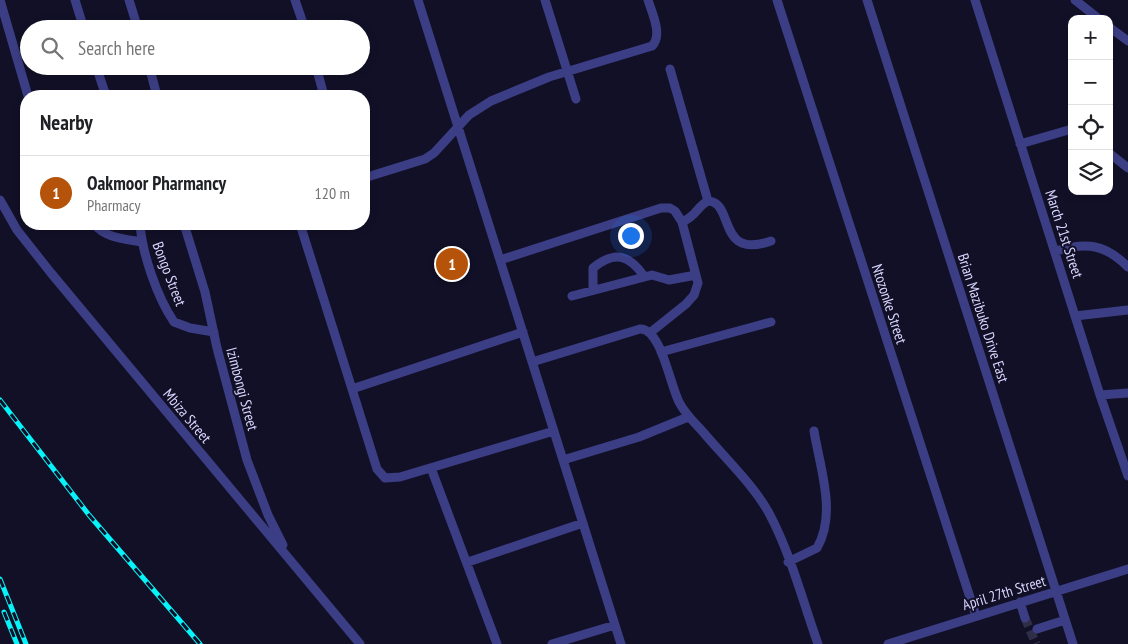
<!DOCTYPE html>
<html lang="en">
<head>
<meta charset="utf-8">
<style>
	:root { --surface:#fff; --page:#f6f6f6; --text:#202124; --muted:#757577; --line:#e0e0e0; --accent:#b45309 }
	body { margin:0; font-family:"PT Sans Narrow",sans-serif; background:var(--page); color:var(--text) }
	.controls { position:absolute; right:15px; top:15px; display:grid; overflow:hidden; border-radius:10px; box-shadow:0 2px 8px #0003 }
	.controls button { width:45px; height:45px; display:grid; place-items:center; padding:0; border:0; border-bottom:1px solid var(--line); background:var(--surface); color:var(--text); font:25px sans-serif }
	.you { position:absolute; left:630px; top:235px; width:18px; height:18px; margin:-12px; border:4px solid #fff; border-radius:50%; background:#1a73e8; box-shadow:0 0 0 8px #1a73e833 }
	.badge { display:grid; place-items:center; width:32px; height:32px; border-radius:50%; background:var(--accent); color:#fff; font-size:16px; font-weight:700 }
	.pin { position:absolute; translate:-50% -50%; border:2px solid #fff; box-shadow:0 1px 5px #0006 }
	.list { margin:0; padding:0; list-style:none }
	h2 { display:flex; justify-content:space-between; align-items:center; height:65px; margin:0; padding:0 20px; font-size:21px }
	h2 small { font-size:16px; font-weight:400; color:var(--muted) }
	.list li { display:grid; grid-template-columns:32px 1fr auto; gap:15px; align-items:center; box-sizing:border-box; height:75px; padding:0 20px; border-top:1px solid var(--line) }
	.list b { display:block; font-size:19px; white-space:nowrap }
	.list p { margin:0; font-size:16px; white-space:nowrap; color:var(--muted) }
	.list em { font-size:16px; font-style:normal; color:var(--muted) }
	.icon { flex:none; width:28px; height:28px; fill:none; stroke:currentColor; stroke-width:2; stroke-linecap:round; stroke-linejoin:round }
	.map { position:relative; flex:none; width:1128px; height:644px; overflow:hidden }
	.search { position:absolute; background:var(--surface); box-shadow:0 2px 8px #0003; left:20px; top:20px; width:350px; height:55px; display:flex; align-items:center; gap:12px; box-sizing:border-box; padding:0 18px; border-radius:28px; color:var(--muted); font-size:19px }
	.panel { position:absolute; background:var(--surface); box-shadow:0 2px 8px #0003; left:20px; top:90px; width:350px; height:140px; border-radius:20px }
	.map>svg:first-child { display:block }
</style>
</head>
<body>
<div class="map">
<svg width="1128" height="644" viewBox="0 0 1128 644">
	<rect width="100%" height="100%" fill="#121027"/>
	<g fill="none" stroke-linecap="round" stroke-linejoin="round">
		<path stroke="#302e47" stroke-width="9" stroke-dasharray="9 4.5" stroke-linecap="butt" d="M 1025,618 L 1036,644"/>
		<path stroke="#3c3e85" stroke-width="9" d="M 0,0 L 28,96
			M 75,0 L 84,29
			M 129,0 L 138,29
			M 295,0 L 305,29
			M 418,0 L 621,644
			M 545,0 L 576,99
			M 777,0 L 976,616
			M 867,0 L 1073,644
			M 975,0 L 1100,395 L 1128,476
			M 1075,0 L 1099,19
			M 1109,27 L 1128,41
			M 96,66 L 106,96
			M 149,66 L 157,96
			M 316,66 L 324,96
			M 670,69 L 708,201 C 696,207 698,215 682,222
			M 1020,144 L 1072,129
			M 1109,153 L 1128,168
			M 364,178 L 425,159 L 434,153 L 469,115 L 491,101 L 549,77 L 652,46 C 663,35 652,13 648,0
			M 0,200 L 17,230 L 51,273 L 360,644
			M 708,201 C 735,202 716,260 771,241
			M 94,224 C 105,238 125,239 142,242
			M 140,224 C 142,253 157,297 174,322 L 190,328 L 214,332
			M 184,224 L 205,292 L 217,348 L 247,460 L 268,515 L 283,545
			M 300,224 L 352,389 L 523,332
			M 1056,251 C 1087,242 1105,244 1128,267
			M 500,260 L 661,208 L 670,208 L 675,211 L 682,222 L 698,283 L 694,295 L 686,304 L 651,332
			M 593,290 L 593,268 C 615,250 629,255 644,276
			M 572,296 L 652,275 L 669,280 L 696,275
			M 1075,316 L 1128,310
			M 661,352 L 771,322
			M 532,362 L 640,329 C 661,328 670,385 679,402 C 685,414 694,422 703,432 C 724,457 755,486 770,515 C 791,555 803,602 818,644
			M 352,389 L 377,469 L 385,478 L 400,477 L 554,431
			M 1100,395 L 1128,393
			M 563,460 L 639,437 L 688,417
			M 431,468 L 497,644
			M 468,562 L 583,523
			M 788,562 L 817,548 C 837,514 820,468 814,431
			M 1020,602 L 1025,618
			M 1037,629 L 1065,620
			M 552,644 L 615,625
			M 888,644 L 1128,569"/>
		<defs>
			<path id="rail" d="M 0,400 L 89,515 L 200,644
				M 0,579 L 26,644
				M 4,612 L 17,644"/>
		</defs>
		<use href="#rail" stroke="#06f3fa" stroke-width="5"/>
		<use href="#rail" stroke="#121027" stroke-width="3" stroke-dasharray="9" stroke-linecap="butt"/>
	</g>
	<g text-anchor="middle" stroke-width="4" stroke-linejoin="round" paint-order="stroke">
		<g font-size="15" fill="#d8d6fe" stroke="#121027">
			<text transform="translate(1064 234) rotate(72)" y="5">March 21st Street</text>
			<text transform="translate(169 274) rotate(69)" y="5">Bongo Street</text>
			<text transform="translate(889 304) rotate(72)" y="5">Ntozonke Street</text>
			<text transform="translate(983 318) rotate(72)" y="5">Brian Mazibuko Drive East</text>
			<text transform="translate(242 389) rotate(75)" y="5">Izimbongi Street</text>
			<text transform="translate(187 416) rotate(50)" y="5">Mbiza Street</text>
			<text transform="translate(1004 593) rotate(-17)" y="5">April 27th Street</text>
		</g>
	</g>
</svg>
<div class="controls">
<button>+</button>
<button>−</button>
<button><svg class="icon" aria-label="locate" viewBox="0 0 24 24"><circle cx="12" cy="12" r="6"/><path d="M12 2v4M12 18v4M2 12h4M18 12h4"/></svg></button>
<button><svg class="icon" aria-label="layers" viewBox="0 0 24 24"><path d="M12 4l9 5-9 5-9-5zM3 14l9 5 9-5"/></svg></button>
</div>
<div class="you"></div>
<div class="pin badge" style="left:452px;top:264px">1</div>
<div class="search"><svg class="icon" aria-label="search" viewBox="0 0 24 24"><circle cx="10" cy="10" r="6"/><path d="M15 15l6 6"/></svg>Search here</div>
<section class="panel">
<h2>Nearby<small></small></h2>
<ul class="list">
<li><span class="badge">1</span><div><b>Oakmoor Pharmancy</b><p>Pharmacy</p></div><em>120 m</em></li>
</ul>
</section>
</div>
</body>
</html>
